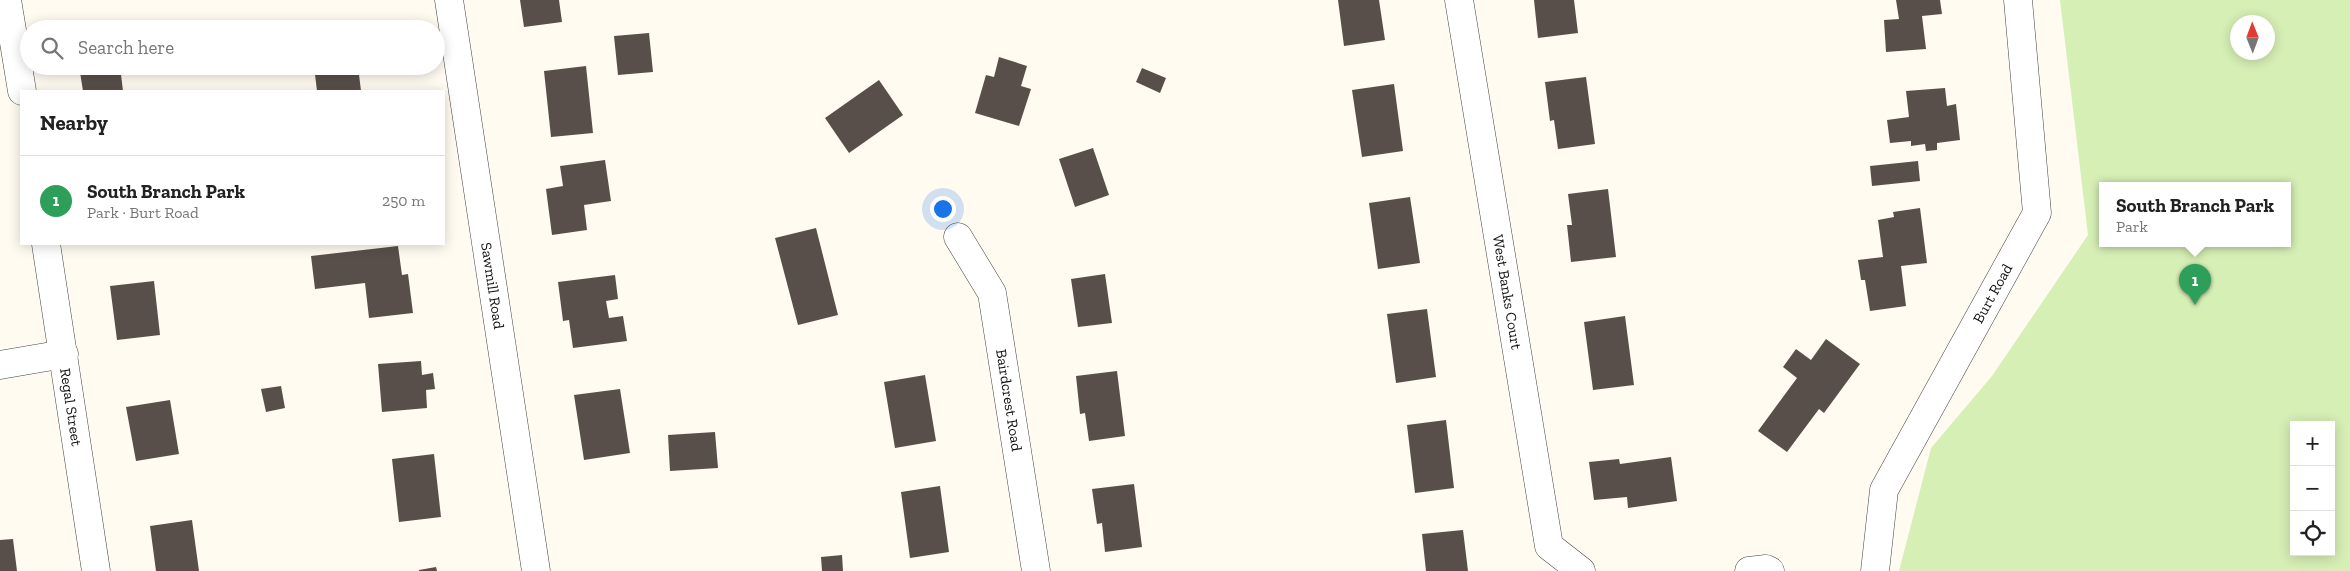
<!DOCTYPE html>
<html lang="en">
<head>
<meta charset="utf-8">
<style>
	:root { --surface:#fff; --page:#f2f2f2; --text:#222; --muted:#767676; --line:#e0e0e0; --accent:#cf172a }
	body { margin:0; font-family:"Zilla Slab",serif; background:var(--page); color:var(--text) }
	.controls { position:absolute; right:15px; bottom:15px; display:grid; overflow:hidden; border-radius:0px; box-shadow:0 2px 12px #0003 }
	.controls button { width:45px; height:45px; display:grid; place-items:center; padding:0; border:0; border-bottom:1px solid var(--line); background:var(--surface); color:var(--text); font:25px sans-serif }
	.compass { position:absolute; left:2230px; top:15px; width:45px; height:45px; border-radius:50%; background:var(--surface); box-shadow:0 2px 12px #0003; rotate:359deg }
	.you { position:absolute; left:942px; top:208px; width:18px; height:18px; margin:-12px; border:4px solid #fff; border-radius:50%; background:#1a73e8; box-shadow:0 0 0 8px #1a73e833 }
	.badge { display:grid; place-items:center; width:32px; height:32px; border-radius:50%; background:var(--accent); color:#fff; font-size:16px; font-weight:700 }
	.pin { position:absolute; translate:-50% -41px; filter:drop-shadow(0 1px 2px #0008) }
	.pin::after { content:''; position:absolute; top:26px; width:18px; height:15px; background:inherit; clip-path:polygon(0 0,100% 0,50% 100%) }
	.popup { position:absolute; left:2099px; top:182px; width:192px; height:65px; box-sizing:border-box; display:grid; place-content:center; border-radius:0px; background:var(--surface); filter:drop-shadow(0 1px 4px #0005); font-size:16px; white-space:nowrap; color:var(--muted) }
	.popup b { font-size:19px; color:var(--text) }
	.popup::after { content:''; position:absolute; left:50%; top:100%; margin-left:-10px; border:10px solid transparent; border-top-color:var(--surface) }
	.list { margin:0; padding:0; list-style:none }
	h2 { display:flex; justify-content:space-between; align-items:center; height:65px; margin:0; padding:0 20px; font-size:21px }
	h2 small { font-size:16px; font-weight:400; color:var(--muted) }
	.list li { display:grid; grid-template-columns:32px 1fr auto; gap:15px; align-items:center; box-sizing:border-box; height:90px; padding:0 20px; border-top:1px solid var(--line) }
	.list b { display:block; font-size:19px; white-space:nowrap }
	.list p { margin:0; font-size:16px; white-space:nowrap; color:var(--muted) }
	.list em { font-size:16px; font-style:normal; color:var(--muted) }
	.icon { flex:none; width:28px; height:28px; fill:none; stroke:currentColor; stroke-width:2; stroke-linecap:round; stroke-linejoin:round }
	.map { position:relative; flex:none; width:2350px; height:571px; overflow:hidden }
	.search { position:absolute; background:var(--surface); box-shadow:0 2px 12px #0003; left:20px; top:20px; width:425px; height:55px; display:flex; align-items:center; gap:12px; box-sizing:border-box; padding:0 18px; border-radius:28px; color:var(--muted); font-size:19px }
	.panel { position:absolute; background:var(--surface); box-shadow:0 2px 12px #0003; left:20px; top:90px; width:425px; height:155px; border-radius:0px }
	.map>svg:first-child { display:block }
</style>
</head>
<body>
<div class="map">
<svg width="2350" height="571" viewBox="0 0 2350 571">
	<rect width="100%" height="100%" fill="#fffbf1"/>
	<path fill="#d6efb5" fill-rule="evenodd" d="M 2060,0 L 2350,0 L 2350,571 L 1899,571 L 1931,448 L 1992,376 L 2088,235 ZM 2238,22 L 2268,22 L 2268,52 L 2238,52 ZM 2102,186 L 2288,186 L 2288,244 L 2102,244 ZM 2294,425 L 2331,425 L 2331,552 L 2294,552 Z"/>
	<path fill="#594f4a" d="M 520,0 L 559,0 L 562,22 L 524,27 Z
		M 1338,0 L 1379,0 L 1385,40 L 1344,46 Z
		M 1534,0 L 1574,0 L 1578,33 L 1538,38 Z
		M 1896,0 L 1940,0 L 1942,14 L 1922,16 L 1926,49 L 1886,52 L 1884,20 L 1899,19 Z
		M 354,23 L 355,29 L 313,29 L 313,27 Z
		M 649,33 L 653,72 L 618,75 L 614,36 Z
		M 999,57 L 1027,66 L 1021,86 L 1031,89 L 1019,126 L 975,113 L 986,75 L 994,77 Z
		M 79,66 L 120,66 L 123,91 L 83,91 Z
		M 314,66 L 358,66 L 361,91 L 317,91 Z
		M 586,66 L 593,133 L 551,137 L 544,71 Z
		M 1142,68 L 1166,78 L 1160,93 L 1136,82 Z
		M 1586,77 L 1595,144 L 1558,149 L 1554,120 L 1550,121 L 1545,82 Z
		M 879,80 L 903,115 L 849,153 L 825,118 Z
		M 1394,84 L 1403,151 L 1362,157 L 1352,90 Z
		M 1945,88 L 1947,106 L 1956,104 L 1960,140 L 1937,143 L 1937,150 L 1926,151 L 1925,144 L 1911,146 L 1911,141 L 1890,143 L 1887,120 L 1909,117 L 1906,91 Z
		M 1093,148 L 1109,195 L 1075,207 L 1059,159 Z
		M 605,160 L 611,201 L 584,205 L 587,230 L 552,235 L 546,189 L 563,186 L 560,166 Z
		M 1918,161 L 1920,181 L 1872,186 L 1870,166 Z
		M 1608,189 L 1616,257 L 1571,262 L 1567,225 L 1572,225 L 1568,194 Z
		M 1410,197 L 1420,263 L 1378,269 L 1369,203 Z
		M 1920,208 L 1927,263 L 1901,266 L 1906,306 L 1870,311 L 1865,280 L 1861,280 L 1858,260 L 1883,257 L 1878,220 L 1894,217 L 1893,212 Z
		M 816,228 L 838,315 L 798,325 L 775,238 Z
		M 398,246 L 402,275 L 408,274 L 413,313 L 369,318 L 365,283 L 315,289 L 311,256 Z
		M 1105,274 L 1112,323 L 1078,327 L 1071,279 Z
		M 615,275 L 618,299 L 606,301 L 609,318 L 623,316 L 627,341 L 573,348 L 569,320 L 563,321 L 558,282 Z
		M 154,281 L 160,335 L 117,340 L 110,286 Z
		M 1427,309 L 1436,377 L 1396,383 L 1387,314 Z
		M 1625,316 L 1634,385 L 1593,390 L 1584,322 Z
		M 1826,339 L 1860,364 L 1824,413 L 1819,409 L 1787,452 L 1758,431 L 1797,378 L 1783,367 L 1796,349 L 1811,360 Z
		M 421,361 L 422,375 L 433,373 L 435,389 L 426,390 L 427,408 L 382,412 L 378,364 Z
		M 1117,371 L 1125,436 L 1089,441 L 1085,413 L 1080,414 L 1076,376 Z
		M 925,375 L 936,441 L 895,448 L 884,382 Z
		M 281,386 L 285,408 L 266,412 L 261,389 Z
		M 620,389 L 630,453 L 584,460 L 574,395 Z
		M 170,400 L 179,454 L 136,461 L 126,407 Z
		M 1446,420 L 1454,488 L 1415,493 L 1407,425 Z
		M 715,432 L 718,468 L 670,471 L 668,435 Z
		M 434,454 L 441,517 L 399,522 L 392,459 Z
		M 1671,457 L 1677,501 L 1628,508 L 1627,497 L 1594,500 L 1589,462 L 1619,459 L 1620,464 Z
		M 1134,484 L 1142,547 L 1105,552 L 1102,523 L 1097,524 L 1092,489 Z
		M 940,486 L 949,552 L 910,558 L 901,492 Z
		M 192,520 L 199,571 L 156,571 L 150,526 Z
		M 1463,530 L 1468,571 L 1426,571 L 1422,534 Z
		M 13,539 L 17,571 L 0,571 L 0,540 Z
		M 842,555 L 843,571 L 822,571 L 821,557 Z
		M 436,567 L 437,571 L 419,571 L 419,570 Z"/>
	<g fill="none" stroke-linecap="round" stroke-linejoin="round">
		<defs>
			<g id="minor">
				<path d="M 7,0 L 22,91"/>
				<path id="s1" d="M 449,0 L 536,571"/>
				<path id="s2" d="M 1459,0 L 1549,546 L 1581,571"/>
				<path id="s3" d="M 958,237 L 992,293 L 1036,571"/>
				<path id="s4" d="M 46,244 L 96,571"/>
				<path d="M 0,365 L 64,354"/>
				<path d="M 1749,571 L 1766,569 L 1770,571"/>
				<path id="s5" d="M 1875,571 L 1884,490 L 2037,213 L 2018,0"/>
			</g>
		</defs>
		<use href="#minor" stroke="#424242" stroke-width="29"/>
		<use href="#minor" stroke="#fff" stroke-width="28"/>
	</g>
	<g text-anchor="middle" stroke-width="5" stroke-linejoin="round" paint-order="stroke">
		<g font-size="15" fill="#0f0f0f" stroke="#fff">
			<text dy="5" stroke="none"><textPath href="#s1" startOffset="289">Sawmill Road</textPath></text>
			<text dy="5" stroke="none"><textPath href="#s2" startOffset="296">West Banks Court</textPath></text>
			<text dy="5" stroke="none"><textPath href="#s5" startOffset="306">Burt Road</textPath></text>
			<text dy="5" stroke="none"><textPath href="#s3" startOffset="174">Bairdcrest Road</textPath></text>
			<text dy="5" stroke="none"><textPath href="#s4" startOffset="165">Regal Street</textPath></text>
		</g>
	</g>
</svg>
<div class="controls">
<button>+</button>
<button>−</button>
<button><svg class="icon" aria-label="locate" viewBox="0 0 24 24"><circle cx="12" cy="12" r="6"/><path d="M12 2v4M12 18v4M2 12h4M18 12h4"/></svg></button>
</div>
<svg class="compass" viewBox="-18 -18 36 36"><path d="M0-13l5 13h-10z" fill="#e53935"/><path d="M0 13l5-13h-10z" fill="#767676"/></svg>
<div class="you"></div>
<div class="pin badge" style="left:2195px;top:305px;background:#2e9e5b">1</div>
<div class="popup"><b>South Branch Park</b>Park</div>
<div class="search"><svg class="icon" aria-label="search" viewBox="0 0 24 24"><circle cx="10" cy="10" r="6"/><path d="M15 15l6 6"/></svg>Search here</div>
<section class="panel">
<h2>Nearby<small></small></h2>
<ul class="list">
<li><span class="badge" style="background:#2e9e5b">1</span><div><b>South Branch Park</b><p>Park · Burt Road</p></div><em>250 m</em></li>
</ul>
</section>
</div>
</body>
</html>
